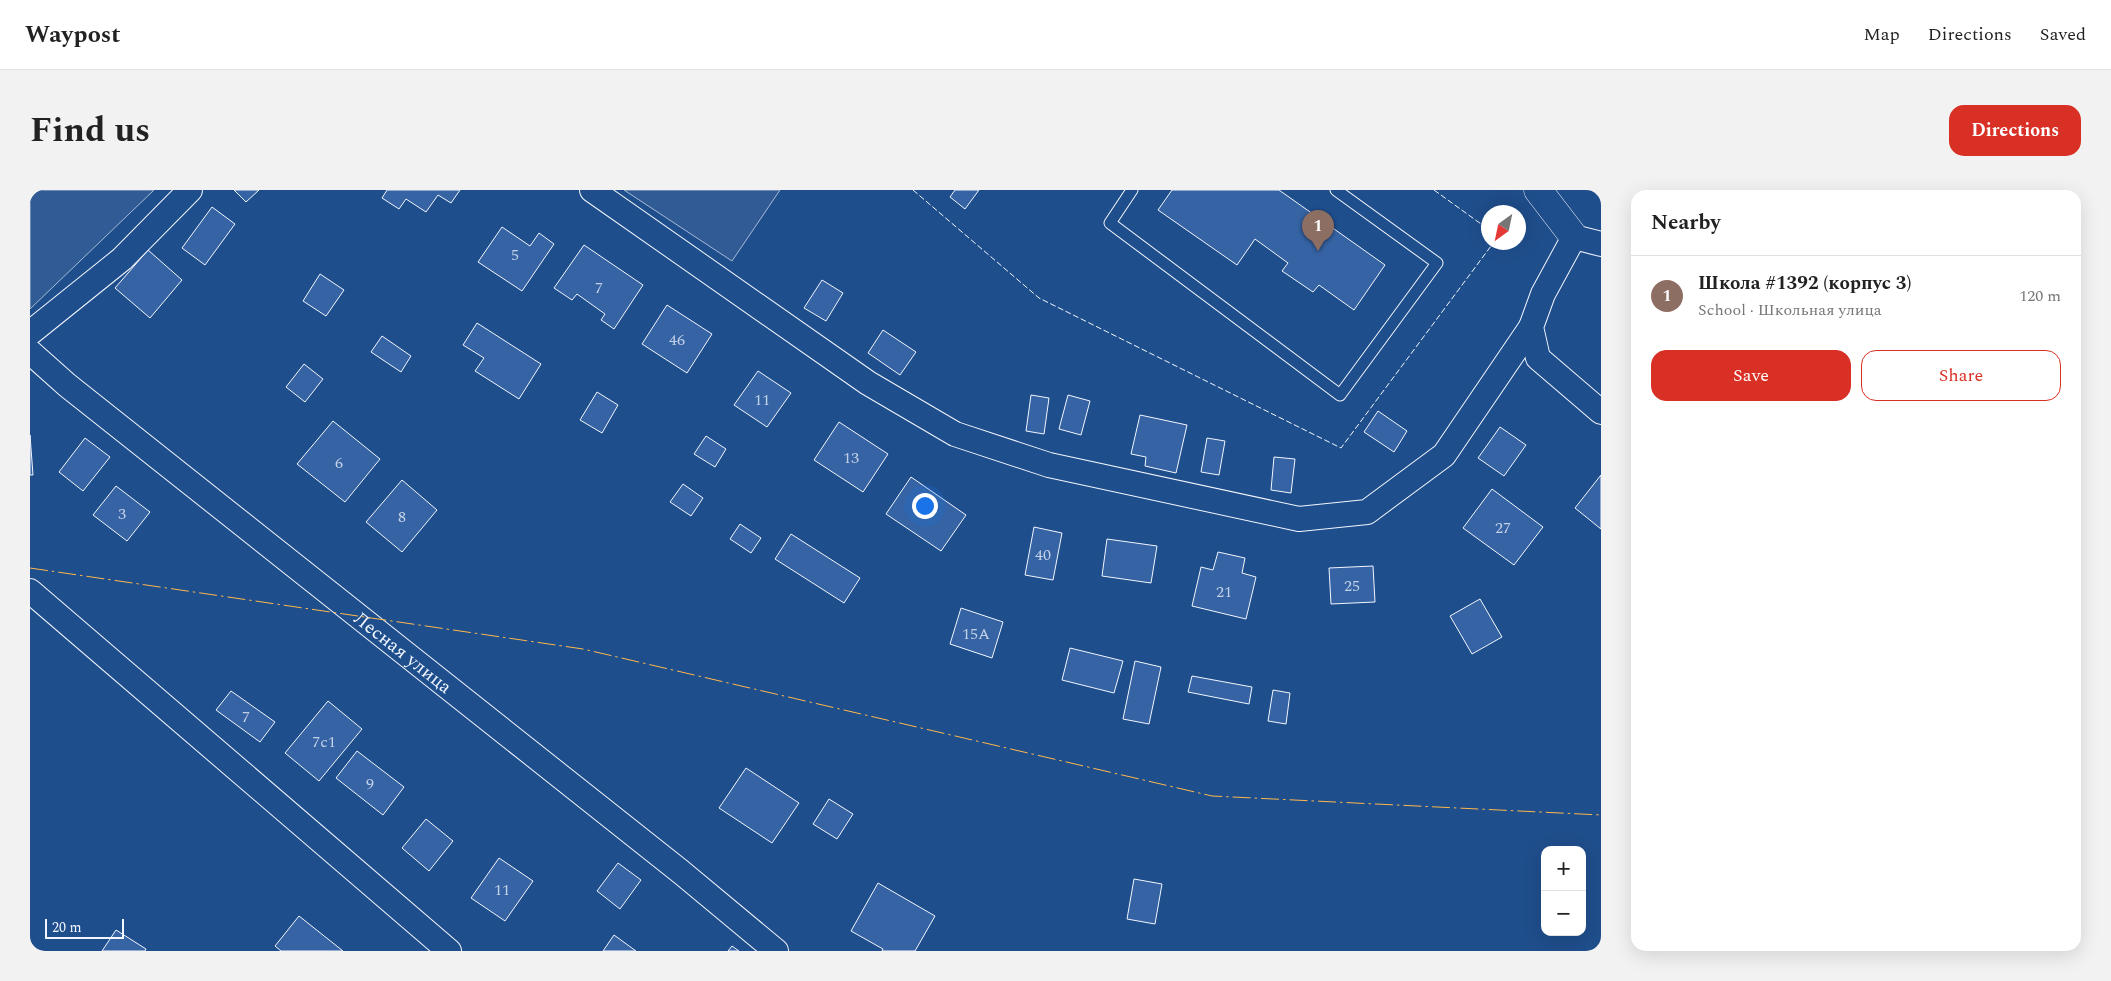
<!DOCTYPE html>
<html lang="en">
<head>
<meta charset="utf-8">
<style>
	:root { --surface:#fff; --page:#f2f2f2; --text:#222; --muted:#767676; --line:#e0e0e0; --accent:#d93025 }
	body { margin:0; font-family:Spectral,serif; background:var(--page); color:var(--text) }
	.controls { position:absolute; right:15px; bottom:15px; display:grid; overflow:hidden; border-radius:10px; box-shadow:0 5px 20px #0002 }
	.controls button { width:45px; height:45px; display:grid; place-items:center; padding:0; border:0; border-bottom:1px solid var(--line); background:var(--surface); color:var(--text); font:25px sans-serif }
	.compass { position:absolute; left:1451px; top:15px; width:45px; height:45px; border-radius:50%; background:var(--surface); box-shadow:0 5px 20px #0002; rotate:213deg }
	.scale { position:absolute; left:15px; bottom:12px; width:79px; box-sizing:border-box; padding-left:5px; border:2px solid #f2f6ff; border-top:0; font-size:14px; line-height:18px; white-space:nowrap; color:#f2f6ff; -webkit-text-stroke:4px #1f4e8c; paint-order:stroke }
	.you { position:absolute; left:894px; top:315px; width:18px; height:18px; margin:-12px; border:4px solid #fff; border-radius:50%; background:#1a73e8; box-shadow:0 0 0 8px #1a73e833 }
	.badge { display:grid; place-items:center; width:32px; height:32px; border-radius:50%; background:var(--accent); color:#fff; font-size:16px; font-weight:700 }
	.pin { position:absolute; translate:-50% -41px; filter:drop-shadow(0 1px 2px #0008) }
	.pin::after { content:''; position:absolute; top:26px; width:18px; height:15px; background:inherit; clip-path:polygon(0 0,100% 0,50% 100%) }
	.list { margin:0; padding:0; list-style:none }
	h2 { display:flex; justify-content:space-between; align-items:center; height:65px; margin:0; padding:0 20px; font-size:21px }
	h2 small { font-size:16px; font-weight:400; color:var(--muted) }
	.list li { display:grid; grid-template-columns:32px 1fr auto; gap:15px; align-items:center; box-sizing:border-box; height:80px; padding:0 20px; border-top:1px solid var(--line) }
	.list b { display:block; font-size:19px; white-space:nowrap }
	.list p { margin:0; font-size:16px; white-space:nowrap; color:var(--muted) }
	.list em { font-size:16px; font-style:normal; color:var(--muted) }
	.actions { display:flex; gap:10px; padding:15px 20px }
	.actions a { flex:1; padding:11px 0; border:1px solid var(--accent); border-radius:15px; text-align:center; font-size:18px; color:var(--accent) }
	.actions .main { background:var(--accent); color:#fff }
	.map { position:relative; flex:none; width:1571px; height:761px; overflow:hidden; border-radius:15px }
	header { display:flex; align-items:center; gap:30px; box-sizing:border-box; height:70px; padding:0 25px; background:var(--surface); border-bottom:1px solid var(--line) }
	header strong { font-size:24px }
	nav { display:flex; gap:28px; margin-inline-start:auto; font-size:18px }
	.intro { display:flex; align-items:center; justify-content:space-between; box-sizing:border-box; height:120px; padding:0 30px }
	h1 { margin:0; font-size:35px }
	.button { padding:12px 22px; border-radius:15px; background:var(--accent); color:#fff; font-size:18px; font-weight:700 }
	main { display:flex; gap:30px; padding:0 30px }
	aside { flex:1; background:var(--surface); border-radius:15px; box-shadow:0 5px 20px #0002 }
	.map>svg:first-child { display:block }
</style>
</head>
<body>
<header>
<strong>Waypost</strong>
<nav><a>Map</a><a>Directions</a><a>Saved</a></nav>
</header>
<div class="intro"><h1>Find us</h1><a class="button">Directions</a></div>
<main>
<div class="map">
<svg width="1571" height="761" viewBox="0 0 1571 761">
	<rect width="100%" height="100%" fill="#1f4e8c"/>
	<path fill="#305b95" stroke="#a8bbd7" d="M 0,0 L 124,0 L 0,119 Z
		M 594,0 L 750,0 L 702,71 Z"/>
	<path fill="#3563a3" stroke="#f2f6ff" d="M 204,0 L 229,0 L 216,12 Z
		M 357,0 L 430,0 L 421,13 L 408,5 L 396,22 L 376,9 L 369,19 L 352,8 Z
		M 925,0 L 949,0 L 935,19 L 920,7 Z
		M 1142,0 L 1249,0 L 1355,75 L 1324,120 L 1289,95 L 1283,102 L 1252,81 L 1258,73 L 1225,49 L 1207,75 L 1128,20 Z
		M 182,17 L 205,34 L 175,75 L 152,58 Z
		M 472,37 L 500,56 L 509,43 L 524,54 L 492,101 L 448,72 Z
		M 554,55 L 613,95 L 584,139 L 571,130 L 575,124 L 547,104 L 542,110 L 524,98 Z
		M 118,60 L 152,90 L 120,128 L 85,98 Z
		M 290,84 L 314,100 L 296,126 L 273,111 Z
		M 792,90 L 813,103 L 796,131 L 774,118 Z
		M 637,115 L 682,144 L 657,183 L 612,154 Z
		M 447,133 L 511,174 L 489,209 L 445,181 L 454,168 L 433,155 Z
		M 853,140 L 886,162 L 870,185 L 838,163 Z
		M 352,146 L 381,166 L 371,182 L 341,162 Z
		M 274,174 L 293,189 L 275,212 L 256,197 Z
		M 728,181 L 761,203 L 737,237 L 704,215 Z
		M 567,202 L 588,215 L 572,243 L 550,230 Z
		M 1001,205 L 1019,208 L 1014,244 L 996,241 Z
		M 1038,205 L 1060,211 L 1051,245 L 1029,239 Z
		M 1348,221 L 1377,241 L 1364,262 L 1334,242 Z
		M 1110,225 L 1157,235 L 1146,283 L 1115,276 L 1116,267 L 1101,264 Z
		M 303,231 L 350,269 L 315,312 L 267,274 Z
		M 809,232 L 858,264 L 833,302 L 784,270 Z
		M 1470,237 L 1496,255 L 1474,286 L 1448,268 Z
		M 0,245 L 3,285 L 0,285 Z
		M 676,246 L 696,259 L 685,277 L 664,264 Z
		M 55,248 L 80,267 L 53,301 L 29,282 Z
		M 1177,248 L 1195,251 L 1189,285 L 1171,282 Z
		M 1244,267 L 1265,269 L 1261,303 L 1241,300 Z
		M 1571,285 L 1571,339 L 1545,318 Z
		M 881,287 L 936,325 L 911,361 L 856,324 Z
		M 372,290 L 407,320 L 372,362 L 336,332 Z
		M 653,294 L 673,308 L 661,326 L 640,312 Z
		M 86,296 L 120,322 L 97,351 L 63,325 Z
		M 1462,299 L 1513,337 L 1484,375 L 1433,338 Z
		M 710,334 L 731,348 L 721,363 L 700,349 Z
		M 1004,337 L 1032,343 L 1023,390 L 995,385 Z
		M 761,344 L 830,388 L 814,413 L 745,369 Z
		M 1077,349 L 1127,356 L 1121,393 L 1072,386 Z
		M 1188,362 L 1215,368 L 1212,383 L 1226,387 L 1216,429 L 1162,416 L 1171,377 L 1183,380 Z
		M 1343,376 L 1345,412 L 1301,414 L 1299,378 Z
		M 1450,409 L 1472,447 L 1442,464 L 1420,426 Z
		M 931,418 L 973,432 L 962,468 L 920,454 Z
		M 1040,458 L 1093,471 L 1084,503 L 1032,490 Z
		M 1105,471 L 1131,477 L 1119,534 L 1093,529 Z
		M 1162,486 L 1222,497 L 1219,514 L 1158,502 Z
		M 1243,500 L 1260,503 L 1256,534 L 1238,531 Z
		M 201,501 L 245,532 L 230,552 L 186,520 Z
		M 298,511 L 332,539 L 289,591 L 255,563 Z
		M 327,561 L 374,597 L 353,625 L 306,588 Z
		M 716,578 L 769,613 L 742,653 L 689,618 Z
		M 799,609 L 823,624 L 807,649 L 783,634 Z
		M 396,629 L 423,651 L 399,681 L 372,658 Z
		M 469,668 L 503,691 L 475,731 L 441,708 Z
		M 588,673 L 611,690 L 590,719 L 567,701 Z
		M 1104,689 L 1132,694 L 1125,734 L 1097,729 Z
		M 848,693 L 905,726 L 885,761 L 852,761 L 853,759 L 821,741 Z
		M 269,726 L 313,761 L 251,761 L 245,756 Z
		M 86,740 L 116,759 L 115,761 L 72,761 Z
		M 584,745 L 606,761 L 573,761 Z
		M 702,756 L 709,761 L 698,761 Z"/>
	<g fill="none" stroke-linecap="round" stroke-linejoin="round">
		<defs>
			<path id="service" d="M 1102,0 L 1080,33 L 1310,205 L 1407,73 L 1306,0"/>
			<g id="minor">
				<path d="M 562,0 L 838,193 L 925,244 L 1019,275 L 1269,329 L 1337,322 L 1414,265 L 1501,137"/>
				<path d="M 1571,54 L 1544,47 L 1513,104 L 1501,137 L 1508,168 L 1571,222"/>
				<path d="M 0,143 L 92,69 L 160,0"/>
				<path id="s1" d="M 0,162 L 37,195 L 651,682 L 746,761"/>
				<path d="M 0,401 L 419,761"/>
			</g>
			<path id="tertiary" d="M 1508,0 L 1544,47"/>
		</defs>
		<use href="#service" stroke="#f2f6ff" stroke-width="13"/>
		<use href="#minor" stroke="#f2f6ff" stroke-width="26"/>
		<use href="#tertiary" stroke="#f2f6ff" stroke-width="29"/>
		<use href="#service" stroke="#1f4e8c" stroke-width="11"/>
		<use href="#minor" stroke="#1f4e8c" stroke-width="24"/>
		<use href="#tertiary" stroke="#1f4e8c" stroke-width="28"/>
		<path stroke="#f2f6ff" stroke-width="1" stroke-dasharray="6 2.5" stroke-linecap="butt" d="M 883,0 L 1009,108 L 1311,258 L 1464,52
			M 1404,0 L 1458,39"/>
		<path stroke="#ffb74d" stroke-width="1" stroke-dasharray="18 4 2.5 4" stroke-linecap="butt" d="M 0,378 L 553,459 L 1182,606 L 1571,625"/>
	</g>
	<g text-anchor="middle" stroke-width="4" stroke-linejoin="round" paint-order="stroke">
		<g font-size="16" fill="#c3d1e8">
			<text x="485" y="70">5</text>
			<text x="569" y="103">7</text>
			<text x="647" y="155">46</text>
			<text x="732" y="215">11</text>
			<text x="821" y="273">13</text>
			<text x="309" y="278">6</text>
			<text x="92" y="329">3</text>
			<text x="372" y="332">8</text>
			<text x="1473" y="343">27</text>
			<text x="1013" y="370">40</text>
			<text x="1322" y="401">25</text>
			<text x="1194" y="407">21</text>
			<text x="946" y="449">15А</text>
			<text x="216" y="532">7</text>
			<text x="294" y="557">7с1</text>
			<text x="340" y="599">9</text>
			<text x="472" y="705">11</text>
		</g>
		<g font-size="19" fill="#f2f6ff" stroke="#1f4e8c">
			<text dy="7" stroke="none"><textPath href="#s1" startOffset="479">Лесная улица</textPath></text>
		</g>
	</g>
</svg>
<div class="controls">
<button>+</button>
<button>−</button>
</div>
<svg class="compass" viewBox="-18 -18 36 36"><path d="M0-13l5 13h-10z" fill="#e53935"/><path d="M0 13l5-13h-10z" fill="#767676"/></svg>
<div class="scale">20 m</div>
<div class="you"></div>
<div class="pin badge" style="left:1288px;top:61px;background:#8d6e63">1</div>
</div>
<aside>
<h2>Nearby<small></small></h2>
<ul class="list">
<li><span class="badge" style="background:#8d6e63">1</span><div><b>Школа #1392 (корпус 3)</b><p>School · Школьная улица</p></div><em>120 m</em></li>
</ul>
<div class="actions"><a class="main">Save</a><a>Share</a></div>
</aside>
</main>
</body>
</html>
